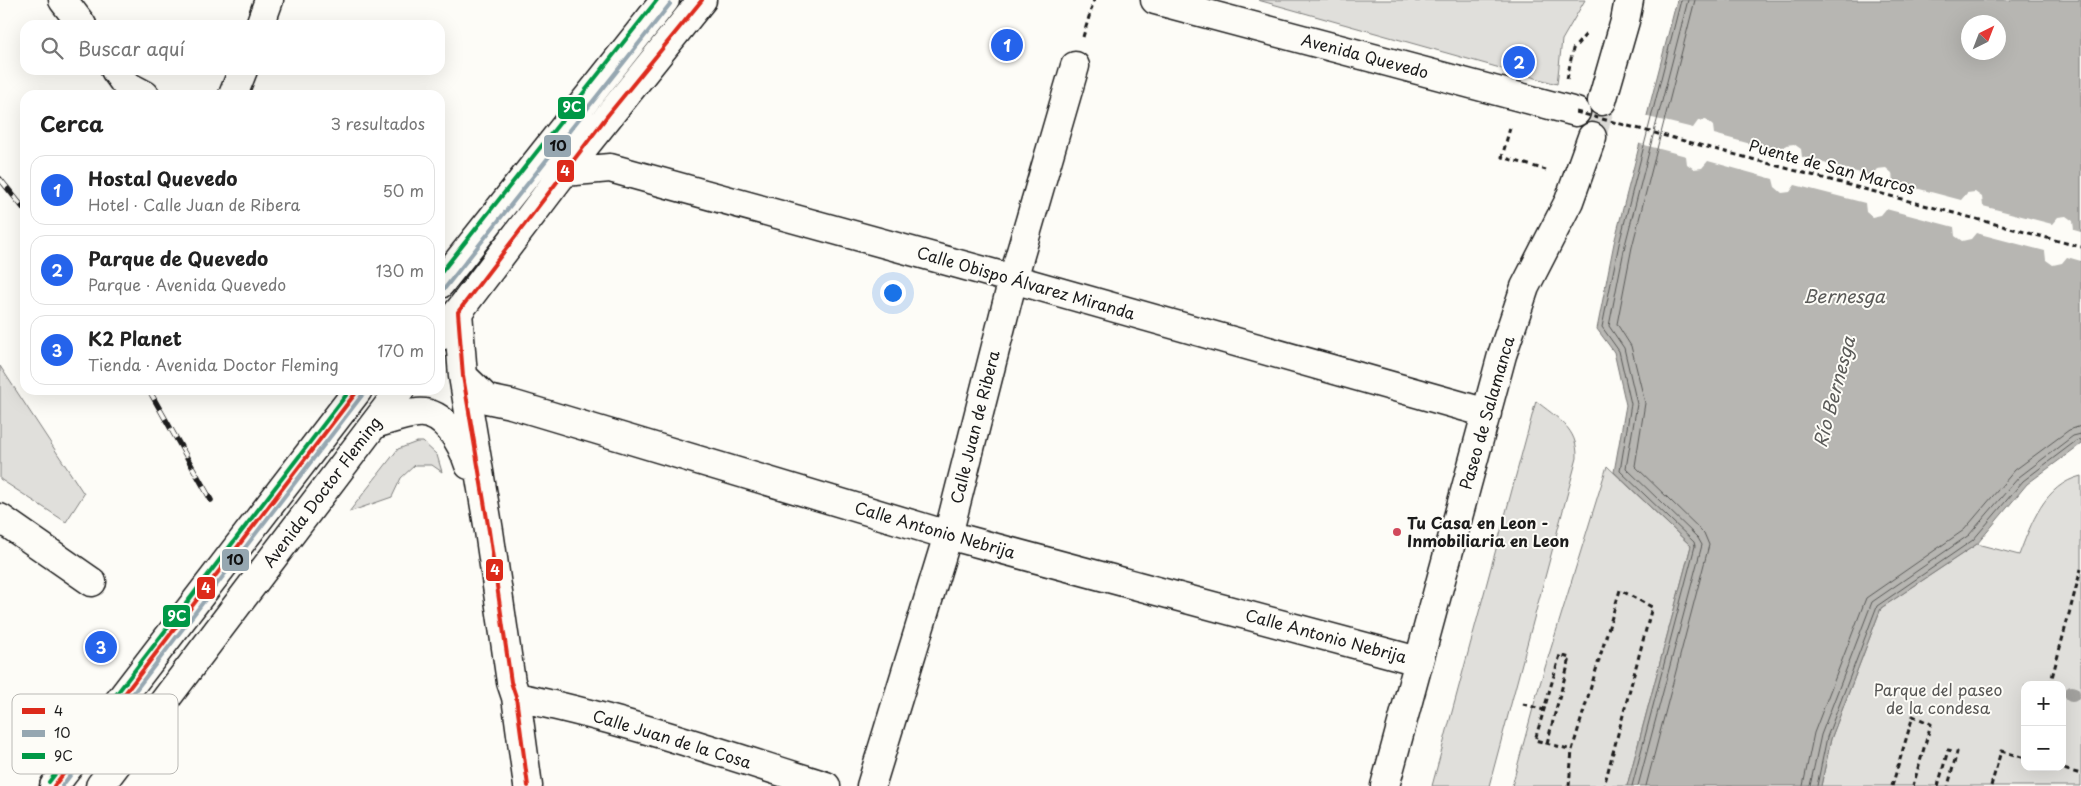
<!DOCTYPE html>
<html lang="es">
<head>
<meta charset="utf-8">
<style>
	:root { --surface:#fff; --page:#f2f2f2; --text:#222; --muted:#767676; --line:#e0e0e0; --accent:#2563eb }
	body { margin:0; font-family:"Playpen Sans",sans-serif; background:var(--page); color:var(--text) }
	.controls { position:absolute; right:15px; bottom:15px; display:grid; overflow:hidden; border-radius:10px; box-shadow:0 5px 20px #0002 }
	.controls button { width:45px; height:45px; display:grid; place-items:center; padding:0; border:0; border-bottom:1px solid var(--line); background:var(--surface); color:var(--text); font:25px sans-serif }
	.compass { position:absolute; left:1961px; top:15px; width:45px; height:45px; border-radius:50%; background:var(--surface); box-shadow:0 5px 20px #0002; rotate:42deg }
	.you { position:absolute; left:892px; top:292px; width:18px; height:18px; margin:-12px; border:4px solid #fff; border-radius:50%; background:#1a73e8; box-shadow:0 0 0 8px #1a73e833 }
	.badge { display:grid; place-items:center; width:32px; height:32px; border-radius:50%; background:var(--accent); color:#fff; font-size:16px; font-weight:700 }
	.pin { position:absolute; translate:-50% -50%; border:2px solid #fff; box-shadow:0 1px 5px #0006 }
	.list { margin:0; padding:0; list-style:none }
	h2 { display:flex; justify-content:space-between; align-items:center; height:65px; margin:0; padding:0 20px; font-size:21px }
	h2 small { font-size:16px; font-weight:400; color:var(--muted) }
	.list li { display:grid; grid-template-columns:32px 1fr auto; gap:15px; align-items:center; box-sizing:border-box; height:70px; margin:0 10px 10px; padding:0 10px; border:1px solid var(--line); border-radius:15px }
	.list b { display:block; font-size:19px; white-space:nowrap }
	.list p { margin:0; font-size:16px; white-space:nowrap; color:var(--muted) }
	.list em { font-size:16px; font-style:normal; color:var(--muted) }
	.icon { flex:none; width:28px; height:28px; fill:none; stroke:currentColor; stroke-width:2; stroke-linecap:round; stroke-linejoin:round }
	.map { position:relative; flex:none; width:2081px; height:786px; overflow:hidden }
	.search { position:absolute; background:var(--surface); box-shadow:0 5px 20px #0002; left:20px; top:20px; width:425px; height:55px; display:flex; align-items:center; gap:12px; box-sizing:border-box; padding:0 18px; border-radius:15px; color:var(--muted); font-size:19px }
	.panel { position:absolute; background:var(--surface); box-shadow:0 5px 20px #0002; left:20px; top:90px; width:425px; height:305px; border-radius:15px }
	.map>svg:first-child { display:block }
</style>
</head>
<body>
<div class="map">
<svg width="2081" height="786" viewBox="0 0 2081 786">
	<rect width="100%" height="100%" fill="#fdfcf7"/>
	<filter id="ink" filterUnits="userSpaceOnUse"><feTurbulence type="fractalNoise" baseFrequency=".02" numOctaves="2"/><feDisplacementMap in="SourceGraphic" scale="10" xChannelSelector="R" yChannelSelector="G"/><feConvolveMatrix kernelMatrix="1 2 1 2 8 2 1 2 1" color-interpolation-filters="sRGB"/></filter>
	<g filter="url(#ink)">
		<path fill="#e0dfdb" stroke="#7e7e7c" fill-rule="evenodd" d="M 1258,0 L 1585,0 L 1562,40 L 1557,84 Z
			M 0,366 L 84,494 L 66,522 L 0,479 Z
			M 1536,401 C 1557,418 1578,428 1577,458 L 1489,786 L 1432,786 Z
			M 417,442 L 423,442 L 437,455 L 442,472 L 432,465 L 415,465 L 401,478 L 392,497 L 349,512 L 398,449 Z
			M 1607,466 L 1691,546 L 1627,786 L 1512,786 L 1536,697 Z
			M 2081,476 L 2081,786 L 1821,786 L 1831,739 L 1881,608 L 1977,544 L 2019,555 C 2031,524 2044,485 2081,476 ZM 2025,685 L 2062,685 L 2062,767 L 2025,767 Z"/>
		<path fill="#b7b6b2" stroke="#797876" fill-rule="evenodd" d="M 1677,0 L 2081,0 L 2081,444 L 2027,484 L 1977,544 L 1881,608 L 1831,739 L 1821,786 L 1627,786 L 1691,546 L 1614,472 L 1626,405 L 1614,352 L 1597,329 L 1614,243 ZM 1968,22 L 1998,22 L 1998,52 L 1968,52 Z"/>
		<path fill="#fdfcf7" d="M 1644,116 L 1693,128 L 1698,121 L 1706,120 L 1713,126 L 1714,134 L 1780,152 L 1786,145 L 1794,144 L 1801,149 L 1802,157 L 1871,176 L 1877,169 L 1886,168 L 1892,173 L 1893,182 L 1961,200 L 1967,193 L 1975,192 L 1982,197 L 1983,206 L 2052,224 L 2058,217 L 2066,216 L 2073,221 L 2074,230 L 2081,232 L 2081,261 L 2067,257 L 2062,263 L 2053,265 L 2046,260 L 2045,251 L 1976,233 L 1971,239 L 1962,241 L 1955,236 L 1954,227 L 1886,209 L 1881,215 L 1872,217 L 1866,212 L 1865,203 L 1795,185 L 1790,192 L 1782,193 L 1775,187 L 1773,179 L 1708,161 L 1702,168 L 1694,169 L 1687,164 L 1686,156 L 1637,143 Z"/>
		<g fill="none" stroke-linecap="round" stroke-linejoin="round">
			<path stroke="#5a5a58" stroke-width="1" d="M 1632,786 L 1695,546 L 1694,542 L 1620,471 L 1631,404 L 1619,351 L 1602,327 L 1619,244 L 1681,0
				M 1638,786 L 1702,545 L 1698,538 L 1626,468 L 1637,404 L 1624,348 L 1609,326 L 1625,245 L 1688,0
				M 1646,786 L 1709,545 L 1704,533 L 1635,466 L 1645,403 L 1631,346 L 1617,324 L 1632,247 L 1695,0
				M 1803,786 L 1814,733 L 1866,598 L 1964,530 L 2015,470 L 2069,430 L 2081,426
				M 1810,786 L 1821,735 L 1872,602 L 1969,535 L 2019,477 L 2073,436 L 2081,434
				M 1817,786 L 1827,737 L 1877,606 L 1973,540 L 2023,481 L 2076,441 L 2081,440"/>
			<path stroke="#dbdad6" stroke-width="28" stroke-dasharray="28 14" stroke-linecap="butt" d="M 1592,137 L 1602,101"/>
			<defs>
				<path id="street" d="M 63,0 L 82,25
					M 1155,0 L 1576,112
					M 260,25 L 269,0
					M 115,70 L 126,85 L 145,95
					M 233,95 L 243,70
					M 1602,101 L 1625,21 L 1629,0
					M 564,172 L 610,168 L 1013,279 L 1487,413
					M 458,312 L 463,376 L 489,531 L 511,682 L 516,697 L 528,786
					M 463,376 L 487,399 L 511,404 L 948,535 L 1418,661
					M 375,424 C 389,420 403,414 417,413 C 444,410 462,443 469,465
					M 0,518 L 92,582
					M 516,697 C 621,718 724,754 826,786
					M 871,786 L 948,535 L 1013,279 L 1075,66
					M 1385,786 L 1502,355 L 1525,287 L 1569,201 L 1592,137"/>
				<path id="secondary" d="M 440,284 L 665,0
					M 440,336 L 564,172 L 702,0
					M 54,786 L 358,390
					M 100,786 L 400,390"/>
			</defs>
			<use href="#street" stroke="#1c1c1c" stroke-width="31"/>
			<use href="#secondary" stroke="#1c1c1c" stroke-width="31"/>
			<path stroke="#1c1c1c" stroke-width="3" stroke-dasharray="5 4" stroke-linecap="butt" d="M 1415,0 L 1422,0
				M 1083,37 L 1094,0
				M 1567,79 L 1573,49 L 1587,33
				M 1510,128 L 1502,157 L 1546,170
				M 2050,685 L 2081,569
				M 1523,704 L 1544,710
				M 1547,743 L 1570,658 L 1560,655 L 1535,740 L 1572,750
				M 2056,767 L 2081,774
				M 1569,786 L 1572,750 L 1620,590 L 1652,607 L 1604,786
				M 1892,786 L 1913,716 L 1931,724 L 1913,786
				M 1938,786 L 1948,750 L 1957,752 L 1948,786
				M 1991,786 L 2001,751 L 2025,758"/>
			<use href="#street" stroke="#fdfcf7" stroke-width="28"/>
			<use href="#secondary" stroke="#fdfcf7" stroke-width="28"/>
			<defs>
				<path id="rail" d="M 0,179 L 25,210
					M 149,390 L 211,500"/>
			</defs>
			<use href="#rail" stroke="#1c1c1c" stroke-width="5.5"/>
			<use href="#rail" stroke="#fdfcf7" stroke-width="4" stroke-dasharray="11" stroke-linecap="butt"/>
			<path stroke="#1c1c1c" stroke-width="3" stroke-dasharray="5 4" stroke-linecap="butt" d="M 1576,112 L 2081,247"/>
			<defs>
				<path id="bus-1" d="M 54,786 L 358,390
					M 528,786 L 516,697 L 511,682 L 489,531 L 463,376 L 458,312 L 608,115 L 702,0"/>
				<path id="bus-2" d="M 445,288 L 670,4
					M 62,786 L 363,394"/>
				<path id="bus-3" d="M 440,274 L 657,0
					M 49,782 L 350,390"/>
			</defs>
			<use href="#bus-1" stroke="#fdfcf7" stroke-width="8"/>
			<use href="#bus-2" stroke="#fdfcf7" stroke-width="8"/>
			<use href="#bus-3" stroke="#fdfcf7" stroke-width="8"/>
			<use href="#bus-1" stroke="#dd2a1a" stroke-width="4"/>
			<use href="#bus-2" stroke="#96a7b1" stroke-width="4"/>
			<use href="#bus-3" stroke="#009846" stroke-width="4"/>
		</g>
		<circle fill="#a2a19e" cx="2072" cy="694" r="8"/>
	</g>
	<circle fill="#d1495b" stroke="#fdfcf7" stroke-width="2" cx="1397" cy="532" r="5"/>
	<g text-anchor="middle" stroke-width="4" stroke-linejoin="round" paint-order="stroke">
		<g font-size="16" fill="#1c1c1c" stroke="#fdfcf7">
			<text transform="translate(1365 56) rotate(15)" y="6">Avenida Quevedo</text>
			<text transform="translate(1832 167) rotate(15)" y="6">Puente de San Marcos</text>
			<text transform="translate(1026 283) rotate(16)" y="6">Calle Obispo Álvarez Miranda</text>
			<text transform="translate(1487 413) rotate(-74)" y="6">Paseo de Salamanca</text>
			<text transform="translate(975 427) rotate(-76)" y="6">Calle Juan de Ribera</text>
			<text transform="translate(322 492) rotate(-53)" y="6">Avenida Doctor Fleming</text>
			<text transform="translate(935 530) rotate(16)" y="6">Calle Antonio Nebrija</text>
			<text transform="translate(1326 636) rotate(15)" y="6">Calle Antonio Nebrija</text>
			<text transform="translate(672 739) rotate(17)" y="6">Calle Juan de la Cosa</text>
		</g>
		<g font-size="16" font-weight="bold" fill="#1c1c1c" stroke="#fdfcf7" text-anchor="start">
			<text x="1407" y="529">Tu Casa en Leon -<tspan x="1407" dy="18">Inmobiliaria en Leon</tspan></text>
		</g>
		<g font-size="16" fill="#575655" stroke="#fdfcf7">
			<text x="1938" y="696">Parque del paseo<tspan x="1938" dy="18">de la condesa</tspan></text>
		</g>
		<g font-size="18" font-style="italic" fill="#5a5a58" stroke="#fdfcf7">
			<text x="1844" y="303">Bernesga</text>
			<text transform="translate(1835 392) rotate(-75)" y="6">Río Bernesga</text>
		</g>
	</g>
	<rect x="12" y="694" width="166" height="80" rx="8" fill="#fdfcf7" stroke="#bab9b5" stroke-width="1"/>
	<rect x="22" y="708" width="23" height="6" fill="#dd2a1a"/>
	<rect x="22" y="730" width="23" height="7" fill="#96a7b1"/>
	<rect x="22" y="753" width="23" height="6" fill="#009846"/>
	<g font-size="14" fill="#1c1c1c">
		<text x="54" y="716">4</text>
		<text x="54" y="738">10</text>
		<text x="54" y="761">9C</text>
	</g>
	<g stroke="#fdfcf7" stroke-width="2">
		<rect x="557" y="96" width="29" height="24" rx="5" fill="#009846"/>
		<rect x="543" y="134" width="29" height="24" rx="5" fill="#96a7b1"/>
		<rect x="556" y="159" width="19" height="24" rx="5" fill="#dd2a1a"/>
		<rect x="221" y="548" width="29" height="24" rx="5" fill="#96a7b1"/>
		<rect x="485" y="558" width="19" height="24" rx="5" fill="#dd2a1a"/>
		<rect x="196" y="576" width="20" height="24" rx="5" fill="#dd2a1a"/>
		<rect x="162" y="604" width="29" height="24" rx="5" fill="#009846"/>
	</g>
	<g font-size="14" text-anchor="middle" font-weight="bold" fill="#fff">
		<text x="572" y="112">9C</text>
		<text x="565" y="176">4</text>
		<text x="495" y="575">4</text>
		<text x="206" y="593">4</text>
		<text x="177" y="621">9C</text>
	</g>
	<g font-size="14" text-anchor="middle" font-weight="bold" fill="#111">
		<text x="558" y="151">10</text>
		<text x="235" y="565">10</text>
	</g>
</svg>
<div class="controls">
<button>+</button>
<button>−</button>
</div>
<svg class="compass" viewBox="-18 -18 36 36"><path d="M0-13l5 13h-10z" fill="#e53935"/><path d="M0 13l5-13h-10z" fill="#767676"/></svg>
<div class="you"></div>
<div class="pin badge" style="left:1007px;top:45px">1</div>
<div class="pin badge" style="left:1519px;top:62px">2</div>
<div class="pin badge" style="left:101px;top:647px">3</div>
<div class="search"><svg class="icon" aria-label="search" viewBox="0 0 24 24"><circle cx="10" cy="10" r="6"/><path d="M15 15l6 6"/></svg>Buscar aquí</div>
<section class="panel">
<h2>Cerca<small>3 resultados</small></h2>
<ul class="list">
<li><span class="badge">1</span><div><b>Hostal Quevedo</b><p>Hotel · Calle Juan de Ribera</p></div><em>50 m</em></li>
<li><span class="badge">2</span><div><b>Parque de Quevedo</b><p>Parque · Avenida Quevedo</p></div><em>130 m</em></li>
<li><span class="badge">3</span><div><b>K2 Planet</b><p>Tienda · Avenida Doctor Fleming</p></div><em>170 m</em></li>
</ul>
</section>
</div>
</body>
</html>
